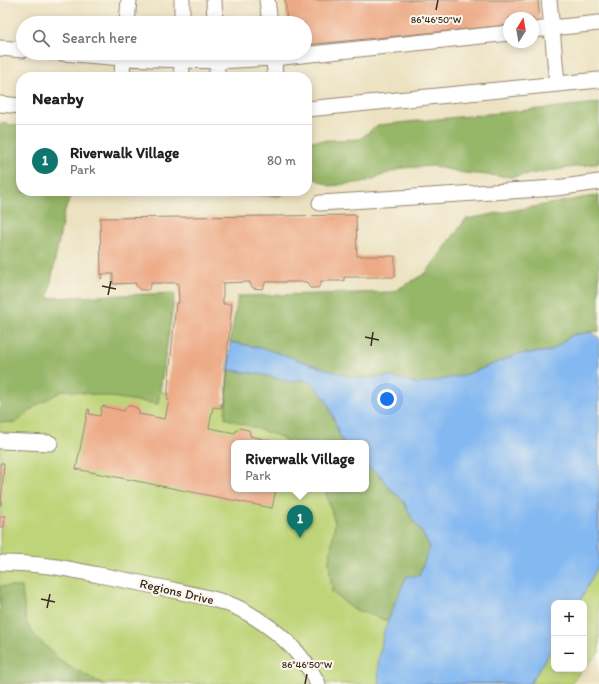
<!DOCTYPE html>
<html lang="en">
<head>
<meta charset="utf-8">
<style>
	:root { --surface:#fff; --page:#f6f6f6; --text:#202124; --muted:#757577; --line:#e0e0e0; --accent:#0f766e }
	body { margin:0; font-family:Itim,sans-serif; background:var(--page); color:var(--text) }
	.controls { position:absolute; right:12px; bottom:12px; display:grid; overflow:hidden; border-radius:8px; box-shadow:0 2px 10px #0003 }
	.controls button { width:36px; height:36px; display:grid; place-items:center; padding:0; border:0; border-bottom:1px solid var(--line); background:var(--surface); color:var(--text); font:20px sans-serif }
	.compass { position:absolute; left:503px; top:12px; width:36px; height:36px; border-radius:50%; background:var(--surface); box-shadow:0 2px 10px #0003; rotate:11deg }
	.you { position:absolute; left:387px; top:399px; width:14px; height:14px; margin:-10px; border:3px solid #fff; border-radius:50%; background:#1a73e8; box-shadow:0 0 0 6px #1a73e833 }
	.badge { display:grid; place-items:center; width:26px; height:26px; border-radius:50%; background:var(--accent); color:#fff; font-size:13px; font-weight:700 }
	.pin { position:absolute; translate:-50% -33px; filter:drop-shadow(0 1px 2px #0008) }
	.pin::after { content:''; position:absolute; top:21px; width:14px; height:12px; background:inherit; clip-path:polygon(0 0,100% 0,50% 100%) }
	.popup { position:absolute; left:231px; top:440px; width:138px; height:52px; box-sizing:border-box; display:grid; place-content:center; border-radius:8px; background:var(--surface); filter:drop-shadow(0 1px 3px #0005); font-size:13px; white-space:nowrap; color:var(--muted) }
	.popup b { font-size:15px; color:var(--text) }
	.popup::after { content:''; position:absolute; left:50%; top:100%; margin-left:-8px; border:8px solid transparent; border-top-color:var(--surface) }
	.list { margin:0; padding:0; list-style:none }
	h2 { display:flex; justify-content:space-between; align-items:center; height:52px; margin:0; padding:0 16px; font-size:17px }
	h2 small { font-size:13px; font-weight:400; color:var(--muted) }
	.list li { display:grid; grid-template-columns:26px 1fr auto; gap:12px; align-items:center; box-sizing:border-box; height:72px; padding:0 16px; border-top:1px solid var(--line) }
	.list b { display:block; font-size:15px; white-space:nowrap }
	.list p { margin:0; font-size:13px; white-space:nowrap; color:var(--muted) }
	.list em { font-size:13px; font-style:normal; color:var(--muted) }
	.icon { flex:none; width:22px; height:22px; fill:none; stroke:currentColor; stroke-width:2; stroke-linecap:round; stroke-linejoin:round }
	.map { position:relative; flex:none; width:599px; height:684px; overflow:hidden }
	.search { position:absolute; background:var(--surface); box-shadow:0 2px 10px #0003; left:16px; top:16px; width:296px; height:44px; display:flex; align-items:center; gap:10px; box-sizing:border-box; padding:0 14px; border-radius:22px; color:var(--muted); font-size:15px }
	.panel { position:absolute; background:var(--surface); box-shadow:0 2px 10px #0003; left:16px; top:72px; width:296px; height:124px; border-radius:16px }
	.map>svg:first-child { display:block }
</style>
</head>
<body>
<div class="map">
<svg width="599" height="684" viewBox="0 0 599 684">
	<rect width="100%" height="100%" fill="#fbf7ec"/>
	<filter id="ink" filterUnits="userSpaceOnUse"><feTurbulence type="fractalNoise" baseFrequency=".025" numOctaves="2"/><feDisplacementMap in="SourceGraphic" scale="8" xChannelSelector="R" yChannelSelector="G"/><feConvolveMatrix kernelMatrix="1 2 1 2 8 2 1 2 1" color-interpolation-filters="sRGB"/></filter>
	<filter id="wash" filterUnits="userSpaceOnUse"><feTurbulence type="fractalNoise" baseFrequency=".012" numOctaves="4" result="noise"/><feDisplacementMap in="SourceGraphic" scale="16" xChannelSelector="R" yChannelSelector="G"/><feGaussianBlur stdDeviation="0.9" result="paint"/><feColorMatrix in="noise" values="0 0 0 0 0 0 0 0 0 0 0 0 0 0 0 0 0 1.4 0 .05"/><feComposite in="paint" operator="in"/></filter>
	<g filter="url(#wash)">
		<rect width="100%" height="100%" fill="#ece2c1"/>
		<path fill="#bed478" stroke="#7c7f4b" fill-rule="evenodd" d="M 0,362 L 599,473 L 599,652 L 584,668 L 584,603 L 554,603 L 554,669 L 583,669 L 570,684 L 0,684 ZM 234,443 L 366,443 L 366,489 L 234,489 Z"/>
		<path fill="#96b668" stroke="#687043" d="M 599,103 L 599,163 L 511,177 L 464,173 L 433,166 L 402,168 L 364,182 L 330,186 L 307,175 L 307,141 L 360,139 L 378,125 Z
			M 0,123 L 21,126 L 21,191 L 73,191 L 64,213 L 48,298 L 175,293 L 158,404 L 64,390 L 37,405 L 16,423 L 0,422 Z
			M 229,191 L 290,191 L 279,196 L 248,195 Z
			M 599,195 L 599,331 L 572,335 L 551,351 L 519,354 L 465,375 L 419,384 L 388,376 L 360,379 L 341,374 L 266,349 L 230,342 L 238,296 L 393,292 L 426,273 L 466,219 Z
			M 228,370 L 301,379 L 314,384 L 328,403 L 341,439 L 344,443 L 288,443 L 281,437 L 225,418 Z
			M 366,466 L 380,475 L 389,488 L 403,500 L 412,518 L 424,536 L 430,548 L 419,576 L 397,598 L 388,621 L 353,609 L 332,592 L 329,562 L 335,523 L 325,489 L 366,489 Z
			M 0,586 L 22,587 L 26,622 L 35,636 L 63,663 L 103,684 L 0,684 Z"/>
		<path fill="#83b8f1" stroke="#5f7188" d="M 591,332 L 599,338 L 599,564 L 579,603 L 554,603 L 554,646 L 530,684 L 379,684 L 378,663 L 384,631 L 397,598 L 407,576 L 419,576 L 430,547 L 424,536 L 412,518 L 403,500 L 389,488 L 380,475 L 366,466 L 366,443 L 344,443 L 341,439 L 328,403 L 314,384 L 301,379 L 292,382 L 260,374 L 228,370 L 230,342 L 266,349 L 341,374 L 360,379 L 388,376 L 419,384 L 465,375 L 519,354 L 551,351 L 572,335 Z"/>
		<g id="blocks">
			<path fill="#edaa86" d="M 285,0 L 538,0 L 540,22 L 533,22 L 533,18 L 509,18 L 509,25 L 305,45 L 305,23 L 287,23 Z
				M 356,215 L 357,256 L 395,256 L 395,277 L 344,277 L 344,281 L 321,281 L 321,283 L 318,288 L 310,288 L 307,283 L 307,282 L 265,282 L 265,284 L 262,289 L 253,288 L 250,284 L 250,282 L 223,283 L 223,304 L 232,304 L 222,408 L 213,407 L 209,428 L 235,433 L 236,431 L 239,428 L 249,430 L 250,434 L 250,436 L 272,441 L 272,443 L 234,443 L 234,489 L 276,489 L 272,508 L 76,469 L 88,409 L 90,410 L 89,414 L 100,416 L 102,406 L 124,411 L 125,409 L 128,405 L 137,408 L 139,412 L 139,414 L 165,419 L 169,400 L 167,399 L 176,303 L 179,303 L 178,283 L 151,283 L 151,285 L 148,290 L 140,290 L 136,285 L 136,283 L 113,284 L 113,274 L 102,274 L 102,278 L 101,279 L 100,218 Z
				M 0,463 L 4,463 L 1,505 L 0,505 Z
				M 0,516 L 5,516 L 4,527 L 0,527 Z"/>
		</g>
	</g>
	<g filter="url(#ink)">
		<use href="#blocks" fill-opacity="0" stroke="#948670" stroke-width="1"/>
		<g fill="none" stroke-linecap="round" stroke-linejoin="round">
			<defs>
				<path id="minor" d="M 214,0 L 215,23
					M 267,0 L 270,23
					M 127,23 L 129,0
					M 182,23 L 182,0
					M 533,30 L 552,28 L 549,0
					M 0,48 L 23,50
					M 62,53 L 123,58 L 122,77
					M 124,53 L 123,58 L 217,61 L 274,58 L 275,77
					M 181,53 L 182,77
					M 217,53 L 217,77
					M 273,53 L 274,58 L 509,33
					M 557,84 L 552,28 L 599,23
					M 0,104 L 21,106
					M 307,109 L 599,80
					M 320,203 L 556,188 L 599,182
					M 0,441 L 50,443
					M 3,563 C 18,563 33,564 49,566 C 66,568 82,572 99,575 C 125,580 151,585 177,591 C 200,596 225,600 246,612 C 276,629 303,653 318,684"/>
			</defs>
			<use href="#minor" stroke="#948670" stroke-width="17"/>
			<use href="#minor" stroke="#fff" stroke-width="15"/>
		</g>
	</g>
	<path fill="none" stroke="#3b2a1e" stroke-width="1.5" d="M 436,10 L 438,0M 102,286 L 116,289M 108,295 L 111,281M 365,337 L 379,340M 371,346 L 373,332M 41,599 L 55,602M 47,608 L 50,594M 305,684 L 307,674"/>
	<g text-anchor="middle" stroke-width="4" stroke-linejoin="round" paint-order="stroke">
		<g font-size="13" fill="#3b2a1e" stroke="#fbf7ec">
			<text transform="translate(177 591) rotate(13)" y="5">Regions Drive</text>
		</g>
	</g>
	<g font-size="10" text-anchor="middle" fill="#3b2a1e" stroke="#fbf7ec" stroke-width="4" stroke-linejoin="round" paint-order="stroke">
		<text x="436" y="23">86°46'50"W</text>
		<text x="307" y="668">86°46'50"W</text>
	</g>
</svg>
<div class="controls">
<button>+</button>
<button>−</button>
</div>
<svg class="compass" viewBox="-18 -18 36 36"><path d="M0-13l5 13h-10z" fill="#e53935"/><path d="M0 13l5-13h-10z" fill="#757577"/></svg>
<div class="you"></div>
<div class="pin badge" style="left:300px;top:538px">1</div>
<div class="popup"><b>Riverwalk Village</b>Park</div>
<div class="search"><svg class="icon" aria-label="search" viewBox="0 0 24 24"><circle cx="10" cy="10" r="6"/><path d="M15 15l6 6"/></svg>Search here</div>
<section class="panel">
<h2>Nearby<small></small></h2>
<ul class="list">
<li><span class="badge">1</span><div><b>Riverwalk Village</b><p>Park</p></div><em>80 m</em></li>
</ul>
</section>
</div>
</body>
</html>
